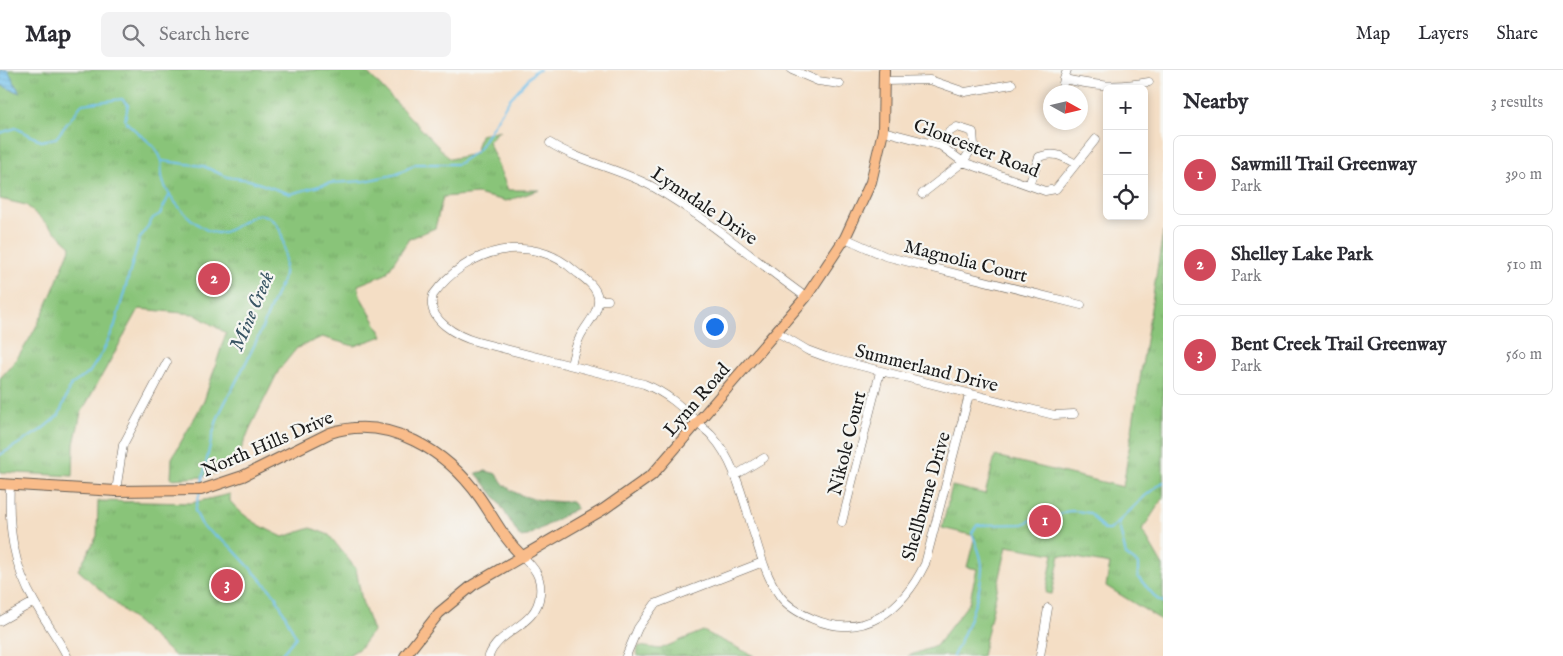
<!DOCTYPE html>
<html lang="en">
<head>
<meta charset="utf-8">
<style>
	:root { --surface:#fff; --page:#f2f2f3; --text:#2b2b33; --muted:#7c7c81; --line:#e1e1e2; --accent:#d1495b }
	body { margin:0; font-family:"IM FELL English",serif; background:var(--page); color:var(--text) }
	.controls { position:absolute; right:15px; top:15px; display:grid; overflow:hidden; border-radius:8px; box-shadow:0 2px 8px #0003 }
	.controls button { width:45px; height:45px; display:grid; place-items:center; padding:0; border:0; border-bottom:1px solid var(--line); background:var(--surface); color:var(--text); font:25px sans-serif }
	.compass { position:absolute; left:1043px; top:15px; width:45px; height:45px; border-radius:50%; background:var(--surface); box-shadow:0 2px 8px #0003; rotate:98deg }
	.you { position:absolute; left:714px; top:256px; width:18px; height:18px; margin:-12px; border:4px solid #fff; border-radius:50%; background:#1a73e8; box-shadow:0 0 0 8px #1a73e833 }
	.badge { display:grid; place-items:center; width:32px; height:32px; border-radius:50%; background:var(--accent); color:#fff; font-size:16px; font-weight:700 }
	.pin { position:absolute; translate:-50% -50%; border:2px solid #fff; box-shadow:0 1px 5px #0006 }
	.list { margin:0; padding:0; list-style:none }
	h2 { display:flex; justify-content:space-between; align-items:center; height:65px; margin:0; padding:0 20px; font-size:21px }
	h2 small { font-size:16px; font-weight:400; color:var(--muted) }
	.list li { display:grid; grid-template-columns:32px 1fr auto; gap:15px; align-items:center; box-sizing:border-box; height:80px; margin:0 10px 10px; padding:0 10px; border:1px solid var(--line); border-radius:8px }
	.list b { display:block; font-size:19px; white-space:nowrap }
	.list p { margin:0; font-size:16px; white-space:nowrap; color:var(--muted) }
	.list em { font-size:16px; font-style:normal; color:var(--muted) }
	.icon { flex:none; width:28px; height:28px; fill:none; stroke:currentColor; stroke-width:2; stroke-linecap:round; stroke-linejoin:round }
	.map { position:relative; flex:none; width:1163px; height:586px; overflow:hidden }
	header { display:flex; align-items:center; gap:30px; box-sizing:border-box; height:70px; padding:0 25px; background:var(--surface); border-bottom:1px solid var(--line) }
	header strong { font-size:24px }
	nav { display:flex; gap:28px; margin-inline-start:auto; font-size:18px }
	.search { width:350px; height:45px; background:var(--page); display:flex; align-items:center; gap:12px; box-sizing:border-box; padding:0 18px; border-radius:8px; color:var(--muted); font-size:19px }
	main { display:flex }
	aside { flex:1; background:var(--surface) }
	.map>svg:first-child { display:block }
</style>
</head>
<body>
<header>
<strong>Map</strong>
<div class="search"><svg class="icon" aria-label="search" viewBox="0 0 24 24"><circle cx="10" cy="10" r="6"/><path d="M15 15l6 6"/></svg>Search here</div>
<nav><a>Map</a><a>Layers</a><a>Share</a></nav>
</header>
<main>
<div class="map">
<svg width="1163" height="586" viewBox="0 0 1163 586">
	<defs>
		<pattern id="forest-crowns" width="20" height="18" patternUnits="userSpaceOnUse" patternTransform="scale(1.25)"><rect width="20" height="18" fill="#6eaa69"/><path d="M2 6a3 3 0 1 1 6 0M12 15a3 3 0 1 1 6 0" fill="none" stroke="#5a8a56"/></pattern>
		<pattern id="park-tufts" width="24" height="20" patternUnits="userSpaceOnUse" patternTransform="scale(1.25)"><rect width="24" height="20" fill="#89c479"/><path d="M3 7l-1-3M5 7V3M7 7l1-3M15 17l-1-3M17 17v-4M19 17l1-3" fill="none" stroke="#76a868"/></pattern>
		<pattern id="water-rules" width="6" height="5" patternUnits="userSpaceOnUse" patternTransform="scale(1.25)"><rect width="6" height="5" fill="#71c1ec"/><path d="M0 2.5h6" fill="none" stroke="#61a5ca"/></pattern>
	</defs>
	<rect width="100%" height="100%" fill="#f6f6f2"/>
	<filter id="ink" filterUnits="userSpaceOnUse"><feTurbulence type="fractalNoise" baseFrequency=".02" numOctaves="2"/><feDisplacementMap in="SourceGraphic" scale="10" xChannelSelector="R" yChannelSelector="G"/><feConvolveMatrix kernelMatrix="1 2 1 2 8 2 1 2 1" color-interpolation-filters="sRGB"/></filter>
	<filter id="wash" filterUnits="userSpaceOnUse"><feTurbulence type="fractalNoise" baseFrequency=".0096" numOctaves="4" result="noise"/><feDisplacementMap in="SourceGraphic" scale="20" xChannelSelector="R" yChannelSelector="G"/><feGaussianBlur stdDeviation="1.12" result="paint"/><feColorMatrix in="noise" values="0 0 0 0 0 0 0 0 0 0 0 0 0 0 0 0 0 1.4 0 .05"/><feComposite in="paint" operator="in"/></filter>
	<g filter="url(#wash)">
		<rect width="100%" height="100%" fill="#f4dec5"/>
		<path fill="url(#forest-crowns)" stroke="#456342" d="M 486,401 L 497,404 C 510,431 546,431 572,432 L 577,438 L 528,466 L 520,467 L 496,428 L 476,403 Z"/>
		<path fill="url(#park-tufts)" stroke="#52704a" d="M 0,0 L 365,0 L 450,89 L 475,84 L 480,65 L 500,60 L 488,71 L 508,120 L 540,120 L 506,131 L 477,124 L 443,127 L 435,158 L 409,169 L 386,204 L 358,215 L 360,226 L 383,266 L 354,276 L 322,267 L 297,278 L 279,300 L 250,358 L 234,397 L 203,407 L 171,409 L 172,388 L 204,331 L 226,263 L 194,244 L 139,239 L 81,343 L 74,374 L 73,406 L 0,402 L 0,308 C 35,273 52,222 71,176 L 26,135 L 0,129 Z
			M 1163,162 L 1163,428 L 1142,460 L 1163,496 L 1163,551 L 1106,516 L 1110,494 L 1060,485 L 1052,524 L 1046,523 L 1053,484 L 1007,476 L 982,586 L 908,586 L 936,576 L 969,533 L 977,499 L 967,497 L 975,466 L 942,458 L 952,416 L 985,424 L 995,386 L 1123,417 Z
			M 230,424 L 230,431 C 245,449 262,457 283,467 L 311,458 L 329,465 L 356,499 L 362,531 L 373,561 L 360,578 L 347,586 L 175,586 L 78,500 L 97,466 L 98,431 L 191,433 Z
			M 703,561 L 754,586 L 638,586 L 636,583 L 639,576 L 660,579 Z"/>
		<path fill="url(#water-rules)" stroke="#466e84" d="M 0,0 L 8,0 L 20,23 L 0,15 Z"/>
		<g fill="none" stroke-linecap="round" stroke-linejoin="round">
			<path stroke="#71c1ec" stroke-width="2" d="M 0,63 L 16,58 L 41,71 L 56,68 L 82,34 L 122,29 L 128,35 L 125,50 C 133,61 152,72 157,81 C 165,93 160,94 162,106 C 164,126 198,162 217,163 C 234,164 249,140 266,146 C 286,153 286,187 284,204 C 283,212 277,221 274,229 C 264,256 251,283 238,308 C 232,320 224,333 219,345 C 210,367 207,393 201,415
				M 163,91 L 203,96 L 227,107 L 249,110 L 290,124 L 330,113 L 365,111 L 397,104 L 416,94 L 458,94 L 478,80 L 509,30 L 535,1 L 540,0
				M 0,385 L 41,360 L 59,345 L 71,315 L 89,303 L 102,283 L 114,258 L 139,170 L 153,148 L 160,144 L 170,124
				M 200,422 L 195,441 L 203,457 L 230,476 L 275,525 L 296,567 L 280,586
				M 1118,451 L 1126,485 L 1138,494 L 1138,507 L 1157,529 L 1163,532
				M 953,586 C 965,564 982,522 982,497 C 982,485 976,474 972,463 L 977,455 L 1023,454 L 1034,449 L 1041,450 L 1051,457 C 1061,437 1070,440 1090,443 L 1104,460 L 1110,460 L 1145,426 L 1163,412"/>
		</g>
	</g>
	<g filter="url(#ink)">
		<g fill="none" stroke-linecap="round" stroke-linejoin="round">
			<defs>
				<path id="minor" d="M 792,0 L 818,11 L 840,14
					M 1067,0 L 1064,9 C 1097,16 1116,18 1149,12
					M 885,11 L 930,10 L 965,22 L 1012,14
					M 1061,22 L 1064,9
					M 883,61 L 941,76 L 963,92 L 1045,121 L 1056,119 L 1096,69
					M 550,73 C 582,93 622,99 655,118 C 709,149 755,191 806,227
					M 1029,115 L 1039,87 C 1054,81 1062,86 1076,94
					M 922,124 L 963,92 L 974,75 L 973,62 L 957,57 L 949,62 L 941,76
					M 845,168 L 885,186 L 1081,235
					M 598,230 L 608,230
					M 777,262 L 807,280 L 826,287 L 1054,345 L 1074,344
					M 571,295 C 573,286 575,277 579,269 C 584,256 600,243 598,228 C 596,216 585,209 576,202 C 531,161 467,178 433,225 C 425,250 459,267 478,272 L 644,314 C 667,323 681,336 698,353 C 702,358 708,361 712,366 C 736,392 744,434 755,467 C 761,487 767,508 780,526 C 788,537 801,544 813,549 C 865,571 903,539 925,494 L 969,325
					M 734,406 L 764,388
					M 10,415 C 8,457 13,496 35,533 C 45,551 58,568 67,586
					M 116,421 L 123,375 L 167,292
					M 842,452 L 880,302
					M 0,551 L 34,532
					M 489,586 C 499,559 537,557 540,524 C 542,507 534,497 522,486
					M 626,586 L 638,558 L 655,534 L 763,492
					M 1040,586 L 1048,538"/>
				<path id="major" d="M 0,414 L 116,421 L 201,420 L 243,406 L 330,363 C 388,344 447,381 480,428 C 494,448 504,469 522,486
					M 405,586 L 439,543 L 473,515 L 604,439 L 652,405 L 806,227 L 845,168 L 871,112 L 883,61 L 884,0"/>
			</defs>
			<use href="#minor" stroke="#686057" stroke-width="9"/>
			<use href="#major" stroke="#686057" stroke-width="12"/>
			<use href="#minor" stroke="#fff" stroke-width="8"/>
			<use href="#major" stroke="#f9bc8a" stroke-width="10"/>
		</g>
	</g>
	<g text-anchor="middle" stroke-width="4.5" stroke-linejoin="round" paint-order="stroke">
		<g font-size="19" fill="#1c1c1c" stroke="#f6f6f2">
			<text transform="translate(977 77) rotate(21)" y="7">Gloucester Road</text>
			<text transform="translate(705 135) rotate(34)" y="7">Lynndale Drive</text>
			<text transform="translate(966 190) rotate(14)" y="7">Magnolia Court</text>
			<text transform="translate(927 297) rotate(14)" y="7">Summerland Drive</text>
			<text transform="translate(696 329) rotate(-49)" y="7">Lynn Road</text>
			<text transform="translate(267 373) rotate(-23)" y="7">North Hills Drive</text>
			<text transform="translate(846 373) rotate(-76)" y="7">Nikole Court</text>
			<text transform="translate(925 426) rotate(-74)" y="7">Shellburne Drive</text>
		</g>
		<g font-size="20" font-style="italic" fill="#3a5665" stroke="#f6f6f2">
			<text transform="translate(251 241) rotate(-67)" y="7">Mine Creek</text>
		</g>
	</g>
</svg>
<div class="controls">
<button>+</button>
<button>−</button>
<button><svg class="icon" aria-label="locate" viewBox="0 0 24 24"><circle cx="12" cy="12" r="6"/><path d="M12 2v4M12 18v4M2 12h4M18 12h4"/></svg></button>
</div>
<svg class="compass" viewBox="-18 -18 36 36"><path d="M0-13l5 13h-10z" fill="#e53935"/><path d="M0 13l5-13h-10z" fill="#7c7c81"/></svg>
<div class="you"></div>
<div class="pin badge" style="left:1045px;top:451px">1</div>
<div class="pin badge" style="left:214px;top:209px">2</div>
<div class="pin badge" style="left:227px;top:515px">3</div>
</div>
<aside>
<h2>Nearby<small>3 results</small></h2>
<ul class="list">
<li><span class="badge">1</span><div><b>Sawmill Trail Greenway</b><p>Park</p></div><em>390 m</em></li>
<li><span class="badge">2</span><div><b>Shelley Lake Park</b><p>Park</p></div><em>510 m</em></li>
<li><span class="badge">3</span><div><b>Bent Creek Trail Greenway</b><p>Park</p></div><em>560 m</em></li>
</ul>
</aside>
</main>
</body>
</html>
